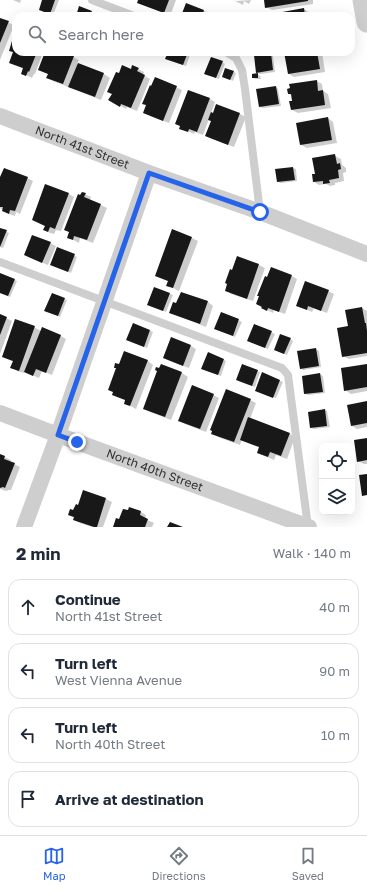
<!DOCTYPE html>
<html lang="en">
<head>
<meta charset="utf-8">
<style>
	:root { --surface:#fff; --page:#f2f2f3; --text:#1f2937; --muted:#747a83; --line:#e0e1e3; --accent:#2563eb }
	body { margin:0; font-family:"Golos Text",sans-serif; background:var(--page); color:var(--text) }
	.controls { position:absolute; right:12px; bottom:12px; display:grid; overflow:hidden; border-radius:8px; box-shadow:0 4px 16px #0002 }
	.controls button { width:36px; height:36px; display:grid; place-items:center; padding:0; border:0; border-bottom:1px solid var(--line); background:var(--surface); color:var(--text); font:20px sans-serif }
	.stop { position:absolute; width:12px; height:12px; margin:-9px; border:3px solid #2563eb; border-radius:50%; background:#fff }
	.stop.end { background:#2563eb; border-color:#fff; box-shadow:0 1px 4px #0008 }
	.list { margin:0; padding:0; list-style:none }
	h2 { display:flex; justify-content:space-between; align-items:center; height:52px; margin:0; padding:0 16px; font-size:17px }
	h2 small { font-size:13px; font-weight:400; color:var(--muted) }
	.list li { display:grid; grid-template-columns:26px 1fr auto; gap:12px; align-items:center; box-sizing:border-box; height:56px; margin:0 8px 8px; padding:0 8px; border:1px solid var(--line); border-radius:12px }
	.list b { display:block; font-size:15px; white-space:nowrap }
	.list p { margin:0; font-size:13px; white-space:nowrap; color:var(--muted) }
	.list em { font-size:13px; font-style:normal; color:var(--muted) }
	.icon { flex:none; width:22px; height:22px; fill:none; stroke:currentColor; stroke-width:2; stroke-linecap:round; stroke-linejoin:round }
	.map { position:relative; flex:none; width:367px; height:527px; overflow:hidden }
	.search { position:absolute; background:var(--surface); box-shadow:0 4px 16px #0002; left:12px; right:12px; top:12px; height:44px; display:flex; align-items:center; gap:10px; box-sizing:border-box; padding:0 14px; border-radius:12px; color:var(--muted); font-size:15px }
	.sheet { height:308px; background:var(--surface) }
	nav { display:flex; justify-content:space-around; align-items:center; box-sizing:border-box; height:56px; border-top:1px solid var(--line); background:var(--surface); font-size:11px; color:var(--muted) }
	nav a { display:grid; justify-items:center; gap:2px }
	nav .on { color:var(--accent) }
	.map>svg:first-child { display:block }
</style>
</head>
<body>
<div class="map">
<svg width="367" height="527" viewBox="0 0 367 527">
	<rect width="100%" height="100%" fill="#fff"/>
	<path fill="#0003" d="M 13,0 L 21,0 L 20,3 Z
		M 44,0 L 59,0 L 53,15 L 42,11 Z
		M 139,0 L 176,0 L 170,16 L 144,5 Z
		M 233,0 L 236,1 L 251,0 L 249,4 L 244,1 L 243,5 Z
		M 265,0 L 313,0 L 313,4 L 272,10 L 266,7 Z
		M 187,4 L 207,12 L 205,16 L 182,16 Z
		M 80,8 L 94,14 L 93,16 L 77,16 Z
		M 304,9 L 310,13 L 310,16 L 279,16 Z
		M 0,19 L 14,25 L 0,60 Z
		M 16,43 L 16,52 L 43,52 L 35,74 L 34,74 L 32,78 L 22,73 L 24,69 L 10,63 Z
		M 46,52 L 61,52 L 73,57 L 79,60 L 77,64 L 104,74 L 110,78 L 101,100 L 53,81 L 48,78 L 49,74 L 39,70 Z
		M 169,52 L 191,52 L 186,66 L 169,60 Z
		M 285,52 L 322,52 L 325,72 L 294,77 L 289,74 Z
		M 270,54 L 273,56 L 275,72 L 260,74 L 257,72 Z
		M 222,62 L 225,64 L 219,79 L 208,75 Z
		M 138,69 L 144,72 L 143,75 L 150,79 L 137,111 L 127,107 L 126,109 L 110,100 L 119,74 L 131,70 Z
		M 234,72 L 236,73 L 233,81 L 226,78 Z
		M 257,74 L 260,76 L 261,79 L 256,79 L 253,78 Z
		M 316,81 L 322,84 L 323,91 L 328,94 L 331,108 L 298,113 L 292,110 L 294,101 L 293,96 L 289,94 Z
		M 176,87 L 182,90 L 169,123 L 150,116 Z
		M 276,87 L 278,89 L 281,106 L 263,108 L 260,107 Z
		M 189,91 L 210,99 L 215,102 L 211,113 L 213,114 L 217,105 L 240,114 L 246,117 L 234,147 L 212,139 L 206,136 L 212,121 L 209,119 L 203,135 L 195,132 L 194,134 L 181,128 Z
		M 328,118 L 333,122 L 337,143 L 307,148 L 301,145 Z
		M 335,156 L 341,159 L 342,165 L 346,168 L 346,172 L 343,173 L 344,181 L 335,183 L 335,185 L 330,186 L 326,184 L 319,185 L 314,182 Z
		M 293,168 L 296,169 L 297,181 L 281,183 L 278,182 Z
		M 27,178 L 33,181 L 20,214 L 16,212 L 15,216 L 9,214 L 0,208 L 0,180 Z
		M 82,193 L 91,197 L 90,200 L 107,208 L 93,243 L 80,238 L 79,243 L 68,237 Z
		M 69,194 L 74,197 L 61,231 L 56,230 L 54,234 L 50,233 L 44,229 L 46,226 L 33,220 Z
		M 0,229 L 9,233 L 3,248 L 0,247 Z
		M 173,231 L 192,238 L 198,241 L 179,291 L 167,285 L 168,281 L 156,276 Z
		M 50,243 L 56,246 L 48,265 L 31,258 L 25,255 Z
		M 57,248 L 77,257 L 71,273 L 54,266 Z
		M 237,257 L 259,265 L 265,268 L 253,301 L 231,294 L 226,290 Z
		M 0,274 L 17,281 L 10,297 L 0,293 Z
		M 292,276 L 297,279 L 285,314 L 274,310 L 273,313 L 263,308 Z
		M 155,288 L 173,295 L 166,312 L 151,306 Z
		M 328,291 L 334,294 L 327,313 L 314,308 L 312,312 L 303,308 Z
		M 181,293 L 208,302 L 213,306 L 206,327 L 176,315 L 177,304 Z
		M 64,299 L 67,300 L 60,317 L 48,312 Z
		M 362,308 L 367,311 L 367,356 L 349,359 L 343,356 L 349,327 Z
		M 222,313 L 242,322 L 235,337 L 218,330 Z
		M 0,315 L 12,321 L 0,354 Z
		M 134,324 L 153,332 L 147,348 L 130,341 Z
		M 254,325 L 275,334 L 268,349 L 251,342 Z
		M 34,327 L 41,331 L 61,336 L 66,339 L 52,375 L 42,371 L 39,378 L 25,372 L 24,373 L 17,371 L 11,367 L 14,362 L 3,357 Z
		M 290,339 L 293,341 L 287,355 L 277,351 Z
		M 191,346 L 196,349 L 189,368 L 170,361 L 164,358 Z
		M 316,349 L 319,351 L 321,367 L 303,370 L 301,369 Z
		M 124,352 L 148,361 L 153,365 L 136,409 L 125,403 L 126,400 L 119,366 Z
		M 224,360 L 226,361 L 221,376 L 205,370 Z
		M 161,365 L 182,373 L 188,377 L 171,420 L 150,412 L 144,408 Z
		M 367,365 L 367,391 L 351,394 L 345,390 Z
		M 258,371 L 260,372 L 255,387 L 239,381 Z
		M 263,374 L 283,382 L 276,398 L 259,392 Z
		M 320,374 L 323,376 L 325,393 L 308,395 L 305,394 Z
		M 213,395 L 219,398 L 206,432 L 185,424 L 179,420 Z
		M 250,400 L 256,403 L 250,419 L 290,434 L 295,437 L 287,459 L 276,455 L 274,460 L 258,453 L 260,447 L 242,439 L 240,445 L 218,437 L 212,433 Z
		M 367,402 L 367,427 L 357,429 L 352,426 Z
		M 325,410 L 327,411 L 330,427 L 314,429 L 311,428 Z
		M 367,439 L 367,464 L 364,464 L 358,461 Z
		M 0,455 L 11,460 L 10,462 L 20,467 L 11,490 L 9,490 L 6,491 L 0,489 Z
		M 84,491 L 106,499 L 112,502 L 103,527 L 92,527 L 80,523 L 74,520 L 75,518 L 69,515 L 74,512 L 79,506 Z
		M 130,508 L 141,512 L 146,515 L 145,519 L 154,523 L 152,527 L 114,527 L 129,512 Z"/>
	<path fill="#181818" d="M 42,0 L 55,0 L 50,14 L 39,10 Z
		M 138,0 L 169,0 L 164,13 L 137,3 Z
		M 264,0 L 308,0 L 308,1 L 265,8 Z
		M 186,3 L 204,10 L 202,16 L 181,16 Z
		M 79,6 L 92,11 L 90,16 L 76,16 Z
		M 304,8 L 305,16 L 278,16 L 277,13 Z
		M 0,18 L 9,21 L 0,43 Z
		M 12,41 L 16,42 L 16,52 L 37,52 L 29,72 L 28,71 L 26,76 L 21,74 L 23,68 L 9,63 L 13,52 L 9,51 Z
		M 45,52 L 63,52 L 74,56 L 63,84 L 46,78 L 48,74 L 38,70 Z
		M 168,52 L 188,52 L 183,65 L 165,59 Z
		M 284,52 L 317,52 L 320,69 L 288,74 Z
		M 271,53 L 273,70 L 256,73 L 254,55 Z
		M 211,57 L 223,61 L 216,78 L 204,74 Z
		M 78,63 L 104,73 L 95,97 L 68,87 Z
		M 122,65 L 131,69 L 132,65 L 139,68 L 137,71 L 145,75 L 131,108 L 121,104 L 120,107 L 108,100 L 112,94 L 107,92 L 116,72 L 119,73 Z
		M 225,68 L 234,71 L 230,80 L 222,77 Z
		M 258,73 L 258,78 L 252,78 L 252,74 Z
		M 155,77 L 177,86 L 163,121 L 143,113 L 146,105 L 142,104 L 150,85 L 151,86 Z
		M 317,80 L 318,91 L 323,90 L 325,105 L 291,110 L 289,101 L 292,101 L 291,94 L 288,94 L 287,89 L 290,88 L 289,84 Z
		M 276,86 L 279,104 L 259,107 L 256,89 Z
		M 188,90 L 210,98 L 197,132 L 189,129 L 188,132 L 179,129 L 180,126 L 175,124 Z
		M 216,104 L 240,113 L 228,145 L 205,136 L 211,121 L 208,120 L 211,112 L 213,113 Z
		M 328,117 L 332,140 L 300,145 L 296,123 Z
		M 335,154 L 337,164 L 340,163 L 341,169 L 338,170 L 339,178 L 329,180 L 330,183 L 323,184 L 323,181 L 313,182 L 312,174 L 315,174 L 312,158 Z
		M 293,167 L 295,180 L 277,182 L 275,169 Z
		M 4,168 L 28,177 L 15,211 L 10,210 L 9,214 L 2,211 L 3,207 L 0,207 L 0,177 Z
		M 45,184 L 69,193 L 55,229 L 50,227 L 48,232 L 43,230 L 45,226 L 32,220 Z
		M 82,192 L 86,193 L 84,197 L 101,204 L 87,240 L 74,236 L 73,240 L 67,238 L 69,232 L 64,230 L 78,194 L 80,195 Z
		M 0,228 L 7,230 L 0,247 Z
		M 172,229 L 192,237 L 173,288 L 166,286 L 168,281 L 155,276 Z
		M 32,235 L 51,242 L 42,263 L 24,255 Z
		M 57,247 L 75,254 L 68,272 L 50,265 Z
		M 237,256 L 259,264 L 247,299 L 225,291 L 227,284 L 225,283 L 230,269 L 232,270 Z
		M 271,267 L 292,275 L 279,312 L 268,308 L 267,311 L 261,308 L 262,307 L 256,304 L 259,296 L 257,296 L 265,276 L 267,277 Z
		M 0,273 L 15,279 L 8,296 L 0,293 Z
		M 305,281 L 329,290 L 321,311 L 308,306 L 307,310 L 296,306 Z
		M 154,287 L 170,293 L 163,311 L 147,305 Z
		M 181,292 L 208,301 L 200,324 L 169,313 L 173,302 L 176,303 Z
		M 52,293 L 65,298 L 58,316 L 44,311 Z
		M 362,307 L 365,323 L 366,323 L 367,331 L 367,353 L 342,357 L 337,328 L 348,326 L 345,310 Z
		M 221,312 L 239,319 L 233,336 L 214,329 Z
		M 0,314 L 7,317 L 0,335 Z
		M 15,319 L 35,326 L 19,371 L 10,368 L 13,361 L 2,357 Z
		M 133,323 L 150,330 L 144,347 L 126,340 Z
		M 254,324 L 272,331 L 265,348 L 247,341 Z
		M 42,327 L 61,335 L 46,373 L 36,369 L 33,376 L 24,372 Z
		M 280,334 L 291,338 L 284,354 L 274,350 Z
		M 171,337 L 191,345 L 183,366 L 163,358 Z
		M 316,348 L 319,366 L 300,369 L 297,351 Z
		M 124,351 L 148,360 L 130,406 L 124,404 L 125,400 L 112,395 L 113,392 L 108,390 L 116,368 L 114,368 L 115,363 L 119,364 Z
		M 208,352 L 224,359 L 218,375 L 201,369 Z
		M 161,364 L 182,372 L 165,417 L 143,409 L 157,371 L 155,370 L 156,367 L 159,368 Z
		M 242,364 L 258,370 L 252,386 L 236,380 Z
		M 367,364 L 367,387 L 344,391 L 341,368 Z
		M 262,372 L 280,380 L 273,398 L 255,391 Z
		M 320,373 L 323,392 L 304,394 L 302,376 Z
		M 192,385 L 214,394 L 200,429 L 178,421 Z
		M 226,389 L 251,399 L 234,442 L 211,434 L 212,431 L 210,430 Z
		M 367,401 L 367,423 L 351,426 L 347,405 Z
		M 325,409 L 327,426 L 310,428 L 308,412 Z
		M 248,417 L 290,433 L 281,456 L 270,452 L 268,457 L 257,453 L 259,447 L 240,440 Z
		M 367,438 L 367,460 L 357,462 L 354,440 Z
		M 0,454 L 5,456 L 4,459 L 15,463 L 5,488 L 3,487 L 0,488 Z
		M 367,474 L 367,495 L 362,496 L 359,475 Z
		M 83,490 L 106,498 L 97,527 L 94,527 L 73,520 L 74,517 L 68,515 L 70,509 L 73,510 L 76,504 L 78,505 Z
		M 129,507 L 141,511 L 140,515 L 148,519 L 145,527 L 113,527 L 116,518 L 119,519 L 123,509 L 128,510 Z
		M 170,522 L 183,527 L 167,527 Z"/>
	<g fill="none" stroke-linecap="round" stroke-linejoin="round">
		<path stroke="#cecece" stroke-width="8" d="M 92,0 L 134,16
			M 226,52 L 236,58 L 242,70 L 245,89 L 260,212
			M 0,262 L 282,368 L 288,375 L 308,527"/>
		<g stroke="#cecece" stroke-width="16">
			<path id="s1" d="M 0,116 L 149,173 L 260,212 L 367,254"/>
			<path id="s2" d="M 0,413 L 58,435 L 309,527"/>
			<path d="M 24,527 L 58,435 L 149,173"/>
		</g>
		<path stroke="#cecece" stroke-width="21" d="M 363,0 L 367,22"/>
	</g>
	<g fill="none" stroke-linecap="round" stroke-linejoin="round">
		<path stroke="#2563eb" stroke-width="5" d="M 77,442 L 58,435 L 149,173 L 260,212"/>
	</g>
	<g text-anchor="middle" stroke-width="4" stroke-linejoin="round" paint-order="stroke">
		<g font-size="12" fill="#313131" stroke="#fff">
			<text dy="4" stroke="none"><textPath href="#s1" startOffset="88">North 41st Street</textPath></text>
			<text dy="4" stroke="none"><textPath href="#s2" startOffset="165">North 40th Street</textPath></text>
		</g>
	</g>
</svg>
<div class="controls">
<button><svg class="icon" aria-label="locate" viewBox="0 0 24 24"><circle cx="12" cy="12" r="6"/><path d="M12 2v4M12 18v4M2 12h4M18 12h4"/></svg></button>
<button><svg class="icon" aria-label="layers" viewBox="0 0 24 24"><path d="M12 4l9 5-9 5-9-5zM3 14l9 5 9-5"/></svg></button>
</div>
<div class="stop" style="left:260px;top:212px"></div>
<div class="stop end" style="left:77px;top:442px"></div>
<div class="search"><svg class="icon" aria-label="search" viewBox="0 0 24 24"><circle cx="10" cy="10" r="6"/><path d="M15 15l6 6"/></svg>Search here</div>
</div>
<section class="sheet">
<h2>2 min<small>Walk · 140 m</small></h2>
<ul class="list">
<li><svg class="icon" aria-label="ahead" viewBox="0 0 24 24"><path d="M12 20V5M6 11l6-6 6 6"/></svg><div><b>Continue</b><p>North 41st Street</p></div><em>40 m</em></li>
<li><svg class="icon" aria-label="left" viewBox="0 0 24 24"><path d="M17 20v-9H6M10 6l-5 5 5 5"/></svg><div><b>Turn left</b><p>West Vienna Avenue</p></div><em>90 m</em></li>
<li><svg class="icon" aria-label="left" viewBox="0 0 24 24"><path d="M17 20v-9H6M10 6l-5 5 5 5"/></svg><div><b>Turn left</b><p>North 40th Street</p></div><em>10 m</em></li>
<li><svg class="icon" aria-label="arrive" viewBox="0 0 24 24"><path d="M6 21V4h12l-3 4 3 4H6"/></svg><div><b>Arrive at destination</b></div></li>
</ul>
</section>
<nav>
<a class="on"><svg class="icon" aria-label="map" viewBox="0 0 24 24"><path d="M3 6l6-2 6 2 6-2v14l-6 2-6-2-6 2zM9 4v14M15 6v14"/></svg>Map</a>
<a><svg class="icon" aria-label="directions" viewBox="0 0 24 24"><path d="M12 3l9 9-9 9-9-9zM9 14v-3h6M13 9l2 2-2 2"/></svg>Directions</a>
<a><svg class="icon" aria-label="saved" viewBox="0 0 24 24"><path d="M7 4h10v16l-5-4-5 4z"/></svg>Saved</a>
</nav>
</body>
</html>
